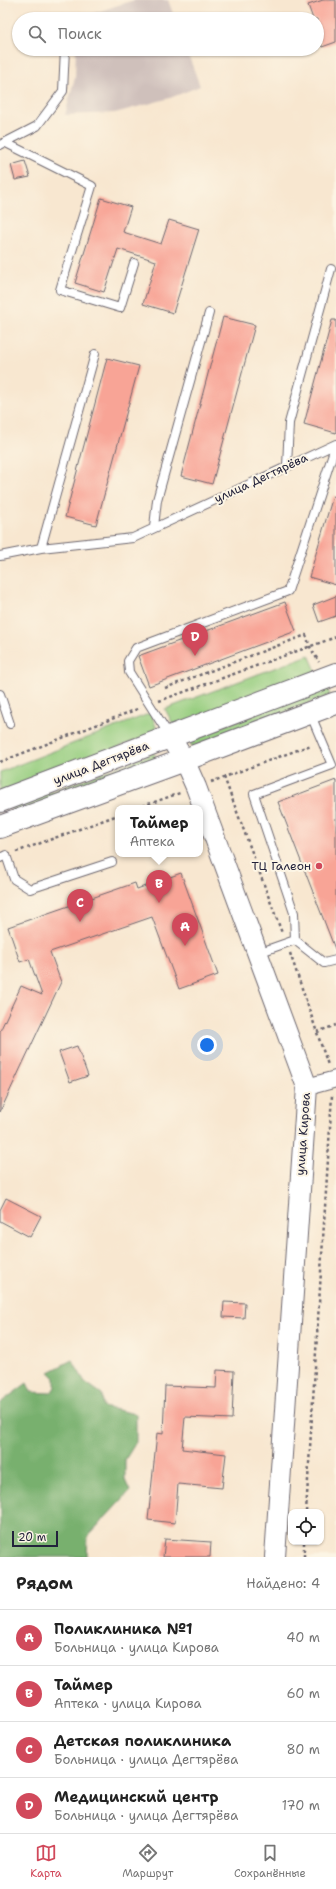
<!DOCTYPE html>
<html lang="ru">
<head>
<meta charset="utf-8">
<style>
	:root { --surface:#fff; --page:#f2f2f2; --text:#222; --muted:#767676; --line:#e0e0e0; --accent:#d1495b }
	body { margin:0; font-family:"Shantell Sans",sans-serif; background:var(--page); color:var(--text) }
	.controls { position:absolute; right:12px; bottom:12px; display:grid; overflow:hidden; border-radius:8px; box-shadow:0 1px 3px #0004 }
	.controls button { width:36px; height:36px; display:grid; place-items:center; padding:0; border:0; border-bottom:1px solid var(--line); background:var(--surface); color:var(--text); font:20px sans-serif }
	.scale { position:absolute; left:12px; bottom:10px; width:46px; box-sizing:border-box; padding-left:4px; border:2px solid #22223b; border-top:0; font-size:11px; line-height:14px; white-space:nowrap; color:#22223b; -webkit-text-stroke:3px #fcf5e5; paint-order:stroke }
	.you { position:absolute; left:207px; top:1045px; width:14px; height:14px; margin:-10px; border:3px solid #fff; border-radius:50%; background:#1a73e8; box-shadow:0 0 0 6px #1a73e833 }
	.badge { display:grid; place-items:center; width:26px; height:26px; border-radius:50%; background:var(--accent); color:#fff; font-size:13px; font-weight:700 }
	.pin { position:absolute; translate:-50% -33px; filter:drop-shadow(0 1px 2px #0008) }
	.pin::after { content:''; position:absolute; top:21px; width:14px; height:12px; background:inherit; clip-path:polygon(0 0,100% 0,50% 100%) }
	.popup { position:absolute; left:115px; top:805px; width:88px; height:52px; box-sizing:border-box; display:grid; place-content:center; border-radius:8px; background:var(--surface); filter:drop-shadow(0 1px 3px #0005); font-size:13px; white-space:nowrap; color:var(--muted) }
	.popup b { font-size:15px; color:var(--text) }
	.popup::after { content:''; position:absolute; left:50%; top:100%; margin-left:-8px; border:8px solid transparent; border-top-color:var(--surface) }
	.list { margin:0; padding:0; list-style:none }
	h2 { display:flex; justify-content:space-between; align-items:center; height:52px; margin:0; padding:0 16px; font-size:17px }
	h2 small { font-size:13px; font-weight:400; color:var(--muted) }
	.list li { display:grid; grid-template-columns:26px 1fr auto; gap:12px; align-items:center; box-sizing:border-box; height:56px; padding:0 16px; border-top:1px solid var(--line) }
	.list b { display:block; font-size:15px; white-space:nowrap }
	.list p { margin:0; font-size:13px; white-space:nowrap; color:var(--muted) }
	.list em { font-size:13px; font-style:normal; color:var(--muted) }
	.icon { flex:none; width:22px; height:22px; fill:none; stroke:currentColor; stroke-width:2; stroke-linecap:round; stroke-linejoin:round }
	.map { position:relative; flex:none; width:336px; height:1557px; overflow:hidden }
	.search { position:absolute; background:var(--surface); box-shadow:0 1px 3px #0004; left:12px; right:12px; top:12px; height:44px; display:flex; align-items:center; gap:10px; box-sizing:border-box; padding:0 14px; border-radius:22px; color:var(--muted); font-size:15px }
	.sheet { height:276px; background:var(--surface) }
	nav { display:flex; justify-content:space-around; align-items:center; box-sizing:border-box; height:56px; border-top:1px solid var(--line); background:var(--surface); font-size:11px; color:var(--muted) }
	nav a { display:grid; justify-items:center; gap:2px }
	nav .on { color:var(--accent) }
	.map>svg:first-child { display:block }
</style>
</head>
<body>
<div class="map">
<svg width="336" height="1557" viewBox="0 0 336 1557">
	<rect width="100%" height="100%" fill="#fcf5e5"/>
	<filter id="ink" filterUnits="userSpaceOnUse"><feTurbulence type="fractalNoise" baseFrequency=".025" numOctaves="2"/><feDisplacementMap in="SourceGraphic" scale="8" xChannelSelector="R" yChannelSelector="G"/><feConvolveMatrix kernelMatrix="1 2 1 2 8 2 1 2 1" color-interpolation-filters="sRGB"/></filter>
	<filter id="wash" filterUnits="userSpaceOnUse"><feTurbulence type="fractalNoise" baseFrequency=".012" numOctaves="4" result="noise"/><feDisplacementMap in="SourceGraphic" scale="16" xChannelSelector="R" yChannelSelector="G"/><feGaussianBlur stdDeviation="0.9" result="paint"/><feColorMatrix in="noise" values="0 0 0 0 0 0 0 0 0 0 0 0 0 0 0 0 0 1.4 0 .05"/><feComposite in="paint" operator="in"/></filter>
	<g filter="url(#wash)">
		<rect width="100%" height="100%" fill="#f8e7d0"/>
		<path fill="#cfc0bb" d="M 134,0 L 168,0 L 175,19 L 76,19 Z
			M 76,49 L 186,49 L 200,86 L 170,98 L 115,113 L 65,115 L 75,77 Z"/>
		<path fill="#96cd7f" stroke="#5c785d" d="M 309,655 L 317,673 L 174,726 L 165,709 Z
			M 327,687 L 330,695 L 192,747 L 189,739 Z
			M 151,713 L 158,732 L 0,792 L 0,772 Z
			M 154,753 L 157,760 L 14,815 L 11,807 Z"/>
		<path fill="#78b06e" stroke="#4d6954" d="M 72,1360 L 85,1382 L 102,1394 L 103,1407 L 136,1414 L 136,1442 L 125,1460 L 125,1480 L 130,1491 L 88,1536 L 87,1557 L 0,1557 L 0,1403 L 27,1383 L 31,1392 L 51,1393 L 55,1387 L 55,1378 L 49,1372 Z"/>
		<g id="blocks">
			<path fill="#f8a496" d="M 323,0 L 336,0 L 336,42 L 322,47 L 317,31 L 317,19 L 313,19 L 308,5 Z
				M 25,161 L 30,177 L 15,180 L 11,165 Z
				M 101,198 L 131,207 L 123,232 L 161,244 L 169,220 L 199,229 L 173,313 L 143,304 L 156,261 L 118,249 L 104,292 L 75,283 Z
				M 223,317 L 255,325 L 212,484 L 181,476 Z
				M 332,320 L 336,320 L 336,433 L 304,424 Z
				M 107,358 L 139,366 L 96,525 L 65,517 Z
				M 333,496 L 336,497 L 336,585 L 309,577 Z
				M 336,596 L 336,616 L 319,622 L 313,605 Z
				M 285,602 L 296,631 L 149,686 L 138,656 Z
				M 336,780 L 336,949 L 335,949 L 278,802 Z
				M 181,873 L 218,975 L 179,989 L 152,917 L 50,952 L 61,982 L 0,1112 L 0,1031 L 21,986 L 42,995 L 29,959 L 20,962 L 8,927 L 135,883 L 137,889 Z
				M 77,1046 L 88,1076 L 70,1082 L 59,1052 Z
				M 6,1198 L 41,1216 L 30,1237 L 0,1221 L 0,1210 Z
				M 224,1302 L 245,1303 L 244,1318 L 223,1317 Z
				M 217,1370 L 234,1371 L 232,1419 L 185,1417 L 182,1449 L 226,1454 L 222,1488 L 178,1484 L 175,1523 L 148,1520 L 157,1433 L 163,1434 L 165,1386 L 216,1388 Z
				M 165,1539 L 211,1542 L 210,1557 L 163,1557 Z"/>
		</g>
	</g>
	<g filter="url(#ink)">
		<use href="#blocks" fill-opacity="0" stroke="#6d676f" stroke-width="1"/>
		<g fill="none" stroke-linecap="round" stroke-linejoin="round">
			<defs>
				<path id="service" d="M 6,143 L 92,186 L 60,290 L 120,308 L 134,263
					M 0,145 L 37,126 L 63,91 L 65,49
					M 287,466 L 289,423 L 331,269
					M 154,527 L 157,500 L 209,313
					M 41,548 L 95,354
					M 0,556 L 41,548 L 133,538 L 336,444
					M 0,694 L 10,724
					M 310,713 L 332,765 L 254,794 L 294,913 L 295,940 L 324,963 L 336,960
					M 169,735 L 129,672 L 128,661 L 136,648 L 288,591 L 336,444
					M 0,858 L 6,855 L 14,879 L 30,889 L 112,862
					M 258,953 L 295,940"/>
				<path id="minor" d="M 307,1087 L 336,1079"/>
				<path id="tertiary" d="M 170,737 L 184,760 L 196,787 L 307,1087 L 275,1557"/>
				<path id="secondary" d="M 0,801 L 336,674
					M 0,827 L 184,760 L 336,703"/>
			</defs>
			<use href="#service" stroke="#6d676f" stroke-width="10"/>
			<use href="#minor" stroke="#6d676f" stroke-width="18"/>
			<use href="#tertiary" stroke="#6d676f" stroke-width="22"/>
			<use href="#secondary" stroke="#6d676f" stroke-width="24"/>
			<path stroke="#6d676f" stroke-width="2.5" stroke-dasharray="3 3" stroke-linecap="butt" d="M 165,688 L 306,635 L 310,647 L 319,662
				M 159,701 L 336,637
				M 0,762 L 140,708
				M 224,777 L 282,933
				M 211,782 L 311,745
				M 137,808 L 180,793
				M 16,852 L 118,815
				M 290,953 L 328,1065
				M 317,1032 L 336,1025
				M 306,1512 L 332,1095
				M 304,1557 L 304,1542"/>
			<use href="#service" stroke="#fff" stroke-width="8"/>
			<use href="#minor" stroke="#fff" stroke-width="16"/>
			<use href="#tertiary" stroke="#fff" stroke-width="20"/>
			<use href="#secondary" stroke="#fff" stroke-width="22"/>
		</g>
	</g>
	<circle fill="#d1495b" stroke="#fcf5e5" stroke-width="1.5" cx="319" cy="866" r="4"/>
	<g text-anchor="middle" stroke-width="4" stroke-linejoin="round" paint-order="stroke">
		<g font-size="12" fill="#22223b" stroke="#fcf5e5">
			<text transform="translate(261 478) rotate(-25)" y="4">улица Дегтярёва</text>
			<text transform="translate(101 763) rotate(-21)" y="4">улица Дегтярёва</text>
			<text transform="translate(303 1134) rotate(-86)" y="4">улица Кирова</text>
		</g>
		<g font-size="12" fill="#22223b" stroke="#fcf5e5" text-anchor="end">
			<text x="311" y="870">ТЦ Галеон</text>
		</g>
	</g>
</svg>
<div class="controls">
<button><svg class="icon" aria-label="locate" viewBox="0 0 24 24"><circle cx="12" cy="12" r="6"/><path d="M12 2v4M12 18v4M2 12h4M18 12h4"/></svg></button>
</div>
<div class="scale">20 m</div>
<div class="you"></div>
<div class="pin badge" style="left:185px;top:946px">A</div>
<div class="pin badge" style="left:159px;top:903px">B</div>
<div class="popup"><b>Таймер</b>Аптека</div>
<div class="pin badge" style="left:80px;top:922px">C</div>
<div class="pin badge" style="left:195px;top:656px">D</div>
<div class="search"><svg class="icon" aria-label="search" viewBox="0 0 24 24"><circle cx="10" cy="10" r="6"/><path d="M15 15l6 6"/></svg>Поиск</div>
</div>
<section class="sheet">
<h2>Рядом<small>Найдено: 4</small></h2>
<ul class="list">
<li><span class="badge">A</span><div><b>Поликлиника №1</b><p>Больница · улица Кирова</p></div><em>40 m</em></li>
<li><span class="badge">B</span><div><b>Таймер</b><p>Аптека · улица Кирова</p></div><em>60 m</em></li>
<li><span class="badge">C</span><div><b>Детская поликлиника</b><p>Больница · улица Дегтярёва</p></div><em>80 m</em></li>
<li><span class="badge">D</span><div><b>Медицинский центр</b><p>Больница · улица Дегтярёва</p></div><em>170 m</em></li>
</ul>
</section>
<nav>
<a class="on"><svg class="icon" aria-label="map" viewBox="0 0 24 24"><path d="M3 6l6-2 6 2 6-2v14l-6 2-6-2-6 2zM9 4v14M15 6v14"/></svg>Карта</a>
<a><svg class="icon" aria-label="directions" viewBox="0 0 24 24"><path d="M12 3l9 9-9 9-9-9zM9 14v-3h6M13 9l2 2-2 2"/></svg>Маршрут</a>
<a><svg class="icon" aria-label="saved" viewBox="0 0 24 24"><path d="M7 4h10v16l-5-4-5 4z"/></svg>Сохранённые</a>
</nav>
</body>
</html>
